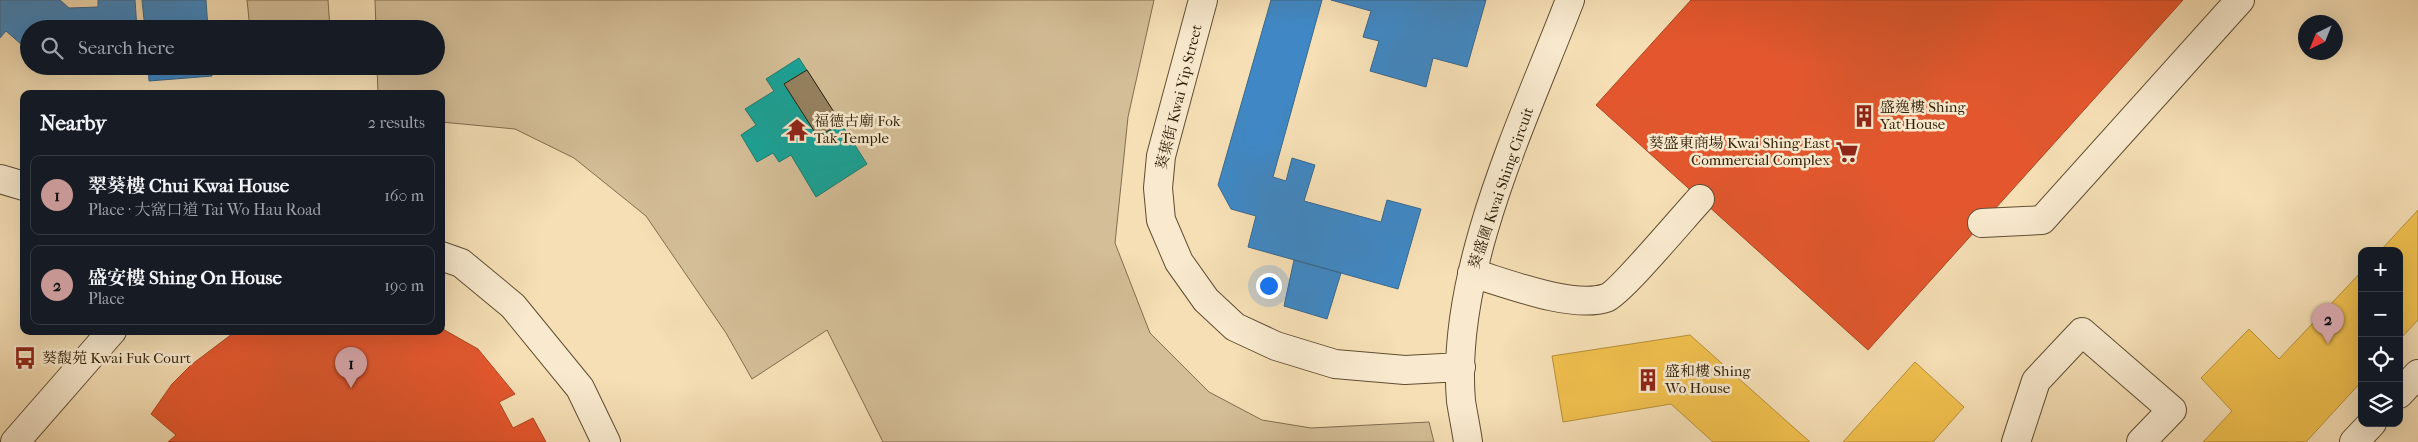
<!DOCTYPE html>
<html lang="en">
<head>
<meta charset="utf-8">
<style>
	:root { --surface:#171b24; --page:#242831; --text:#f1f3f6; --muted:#9ea1a6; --line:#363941; --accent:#c59692 }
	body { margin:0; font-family:"IM FELL French Canon","Noto Serif TC",serif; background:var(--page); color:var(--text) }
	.controls { position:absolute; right:15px; bottom:15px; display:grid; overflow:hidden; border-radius:10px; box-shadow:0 5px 20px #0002 }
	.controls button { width:45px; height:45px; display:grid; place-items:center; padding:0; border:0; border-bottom:1px solid var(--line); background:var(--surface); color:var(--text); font:25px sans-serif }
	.compass { position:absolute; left:2298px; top:15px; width:45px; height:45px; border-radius:50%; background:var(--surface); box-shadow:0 5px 20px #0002; rotate:223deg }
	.you { position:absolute; left:1268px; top:285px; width:18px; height:18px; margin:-12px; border:4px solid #fff; border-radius:50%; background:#1a73e8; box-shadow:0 0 0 8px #1a73e833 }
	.badge { display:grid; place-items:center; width:32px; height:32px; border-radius:50%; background:var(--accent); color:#111; font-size:16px; font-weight:700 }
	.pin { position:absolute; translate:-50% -41px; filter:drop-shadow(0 1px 2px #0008) }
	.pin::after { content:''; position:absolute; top:26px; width:18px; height:15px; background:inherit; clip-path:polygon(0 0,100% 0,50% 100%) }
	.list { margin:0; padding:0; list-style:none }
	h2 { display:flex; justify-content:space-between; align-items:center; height:65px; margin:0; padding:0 20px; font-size:21px }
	h2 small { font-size:16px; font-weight:400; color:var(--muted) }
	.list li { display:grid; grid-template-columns:32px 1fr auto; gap:15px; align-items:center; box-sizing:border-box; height:80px; margin:0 10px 10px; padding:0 10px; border:1px solid var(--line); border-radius:10px }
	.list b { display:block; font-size:19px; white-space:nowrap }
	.list p { margin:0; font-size:16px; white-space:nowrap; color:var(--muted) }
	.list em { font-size:16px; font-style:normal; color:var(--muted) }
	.icon { flex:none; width:28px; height:28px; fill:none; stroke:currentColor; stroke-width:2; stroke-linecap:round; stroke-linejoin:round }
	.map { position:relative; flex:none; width:2418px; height:442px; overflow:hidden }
	.search { position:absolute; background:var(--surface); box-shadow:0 5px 20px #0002; left:20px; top:20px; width:425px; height:55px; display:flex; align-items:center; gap:12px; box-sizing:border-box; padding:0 18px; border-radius:28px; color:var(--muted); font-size:19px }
	.panel { position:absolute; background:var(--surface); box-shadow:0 5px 20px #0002; left:20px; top:90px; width:425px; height:245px; border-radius:10px }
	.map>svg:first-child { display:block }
</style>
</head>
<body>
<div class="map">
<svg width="2418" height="442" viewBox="0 0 2418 442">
	<rect width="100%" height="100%" fill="#f6dfb5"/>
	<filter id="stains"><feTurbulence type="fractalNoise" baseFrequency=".004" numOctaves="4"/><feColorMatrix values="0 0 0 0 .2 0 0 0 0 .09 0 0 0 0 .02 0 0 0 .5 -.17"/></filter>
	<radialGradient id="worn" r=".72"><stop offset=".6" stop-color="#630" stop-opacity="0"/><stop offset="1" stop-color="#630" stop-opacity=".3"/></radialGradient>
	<path fill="#d4be97" stroke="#806e4f" d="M 247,0 L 328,0 L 330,29 L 250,29 Z
		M 375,0 L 1154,0 L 1128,117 L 1115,243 L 1150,333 L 1209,392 L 1262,420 L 1311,428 L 1429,422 L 1434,442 L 883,442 L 827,330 L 752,379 L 726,333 L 646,216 L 574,158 L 515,129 L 441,122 L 441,94 L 378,94 L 377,66 L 436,66 L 436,29 L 376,29 Z"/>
	<path fill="#f2c14e" stroke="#b79039" d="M 1753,0 L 1796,0 L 1786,12 L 1798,23 L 1816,4 L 1843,30 L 1835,39 L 1850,54 L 1865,38 L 1855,27 L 1880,1 L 1899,19 L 1911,6 L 1904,0 L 1964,0 L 1976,11 L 1969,19 L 1981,30 L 1960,52 L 1941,34 L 1928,47 L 1948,66 L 1923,92 L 1913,83 L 1898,99 L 1914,114 L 1924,104 L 1951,129 L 1933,148 L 1946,160 L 1964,141 L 1986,162 L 1922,230 L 1900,209 L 1918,189 L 1905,177 L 1887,197 L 1860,171 L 1869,162 L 1853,147 L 1837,164 L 1848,174 L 1823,200 L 1804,182 L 1791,194 L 1811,212 L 1790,235 L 1777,222 L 1769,230 L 1726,190 L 1734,182 L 1721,171 L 1743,148 L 1762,166 L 1774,153 L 1755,135 L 1780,109 L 1790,118 L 1805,102 L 1789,87 L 1778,97 L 1752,72 L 1770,53 L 1757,40 L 1739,60 L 1717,39 Z
		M 1964,0 L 2011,0 L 1997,16 L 1983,3 L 1976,11 Z
		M 2118,0 L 2139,0 L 2129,11 Z
		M 2418,210 L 2418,320 L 2399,340 L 2399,251 L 2380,251 Z
		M 2362,271 L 2362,381 L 2306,442 L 2203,442 L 2232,411 L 2201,378 L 2249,329 L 2279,359 Z
		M 360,334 L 365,347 L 360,349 L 362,356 L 350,362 L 354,372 L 378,361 L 385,376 L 380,378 L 386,390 L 375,395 L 384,415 L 377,433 L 392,440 L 399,421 L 419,412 L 414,401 L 425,395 L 423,390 L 437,383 L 449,407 L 459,402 L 453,389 L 459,386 L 456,381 L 470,375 L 502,442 L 478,442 L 475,436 L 466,442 L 330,442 L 332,439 L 323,418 L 312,423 L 306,411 L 302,413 L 296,398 L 320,388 L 315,377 L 302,383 L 299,376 L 294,379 L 288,365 Z
		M 1690,335 L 1801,434 L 1810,442 L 1713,442 L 1671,404 L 1563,422 L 1552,356 Z
		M 1915,362 L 1964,407 L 1933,442 L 1843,442 Z"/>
	<path fill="#e4572e" stroke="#ad4622" d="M 1691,0 L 2183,0 L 1868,350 L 1596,105 Z
		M 441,328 L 478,349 L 515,394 L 499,402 L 513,428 L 533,418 L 546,442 L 168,442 L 176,435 L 151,414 L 172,384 L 191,365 L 236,331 L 441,331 Z"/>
	<path fill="#3f88c5" stroke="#3a688c" d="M 0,0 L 60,0 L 69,8 L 98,7 L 98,0 L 135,0 L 137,29 L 29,29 L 29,51 L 6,31 L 0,38 Z
		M 142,0 L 206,0 L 208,29 L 145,29 Z
		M 1271,0 L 1322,0 L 1273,177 L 1286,181 L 1292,158 L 1315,165 L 1304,201 L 1381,222 L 1387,200 L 1421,209 L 1398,289 L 1248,247 L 1256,216 L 1231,209 L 1218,185 Z
		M 1331,0 L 1486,0 L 1467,67 L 1433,58 L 1426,87 L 1370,71 L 1379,41 L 1363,37 L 1371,11 Z
		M 148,66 L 211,66 L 212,76 L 149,81 Z
		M 1294,260 L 1341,273 L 1327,319 L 1284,306 Z"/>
	<path fill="#17a398" stroke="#1e7b6c" d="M 799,58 L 867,164 L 816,197 L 791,155 L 779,162 L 773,153 L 757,162 L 741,135 L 756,125 L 745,109 L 774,91 L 766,79 Z"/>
	<path fill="#968261" stroke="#2d1e07" d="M 807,70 L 841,123 L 818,137 L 784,84 Z"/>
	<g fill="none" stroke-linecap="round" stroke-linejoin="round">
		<defs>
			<path id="minor" d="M 1203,0 L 1161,156 L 1158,188 L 1161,220 L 1179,262 L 1206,300 L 1235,327 L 1276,346 L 1335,364 L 1405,370 L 1461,367
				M 0,179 L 24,186
				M 1982,223 L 2042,220 L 2240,0
				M 441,256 L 461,263 L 513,306 L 580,388 L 606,442
				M 1472,273 C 1506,283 1572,309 1606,298 C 1619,294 1686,214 1700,199
				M 2399,394 L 2418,374
				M 15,442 L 112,331
				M 1468,442 C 1466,428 1463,414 1461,401 C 1450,270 1524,120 1570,0
				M 2016,442 L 2036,381 L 2082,332 L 2172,410 L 2141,442
				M 2354,442 L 2372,423"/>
		</defs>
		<use href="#minor" stroke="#5f4e32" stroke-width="30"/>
		<use href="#minor" stroke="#f9eacf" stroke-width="28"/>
	</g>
	<defs>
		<symbol id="building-bare" viewBox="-9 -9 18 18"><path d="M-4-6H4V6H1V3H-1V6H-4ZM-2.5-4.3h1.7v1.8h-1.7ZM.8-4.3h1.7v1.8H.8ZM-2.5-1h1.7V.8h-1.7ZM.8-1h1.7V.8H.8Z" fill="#8f2418" stroke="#f9eacf" stroke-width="2.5" paint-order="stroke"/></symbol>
		<symbol id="temple-bare" viewBox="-9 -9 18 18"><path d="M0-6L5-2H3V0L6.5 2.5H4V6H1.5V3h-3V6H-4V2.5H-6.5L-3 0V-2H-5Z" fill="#8f2418" stroke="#f9eacf" stroke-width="2.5" paint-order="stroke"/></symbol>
		<symbol id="supermarket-bare" viewBox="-9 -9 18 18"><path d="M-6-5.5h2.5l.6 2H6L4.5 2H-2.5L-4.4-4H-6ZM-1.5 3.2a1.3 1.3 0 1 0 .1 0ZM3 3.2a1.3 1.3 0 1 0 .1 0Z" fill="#8f2418" stroke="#f9eacf" stroke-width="2.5" paint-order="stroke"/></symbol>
		<symbol id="bus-bare" viewBox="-9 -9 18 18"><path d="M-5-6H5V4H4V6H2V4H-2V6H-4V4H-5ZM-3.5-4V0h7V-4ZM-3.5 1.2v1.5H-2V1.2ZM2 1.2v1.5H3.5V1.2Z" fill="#8f2418" stroke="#f9eacf" stroke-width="2.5" paint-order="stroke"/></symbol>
	</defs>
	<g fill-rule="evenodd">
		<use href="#building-bare" x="1848" y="100" width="32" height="32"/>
		<use href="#temple-bare" x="781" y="114" width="32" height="32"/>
		<use href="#supermarket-bare" x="1831" y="136" width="32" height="32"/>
		<use href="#bus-bare" x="9" y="342" width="32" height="32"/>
		<use href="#building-bare" x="1632" y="364" width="32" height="32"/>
	</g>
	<g text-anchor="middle" stroke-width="5" stroke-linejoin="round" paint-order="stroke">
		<g font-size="15" fill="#2d1e07" stroke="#f9eacf">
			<text transform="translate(1179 97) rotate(-76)" y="5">葵葉街 Kwai Yip Street</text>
			<text transform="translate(1501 188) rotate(-71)" y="5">葵盛圍 Kwai Shing Circuit</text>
		</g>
		<g font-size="15" fill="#2d1e07" stroke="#f9eacf" text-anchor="start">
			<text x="1880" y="112">盛逸樓 Shing<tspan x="1880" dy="17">Yat House</tspan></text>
			<text x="814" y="126">福德古廟 Fok<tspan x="814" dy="17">Tak Temple</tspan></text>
			<text x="1830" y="148" text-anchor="end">葵盛東商場 Kwai Shing East<tspan x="1830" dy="17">Commercial Complex</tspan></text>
			<text x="42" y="363">葵馥苑 Kwai Fuk Court</text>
			<text x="1665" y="376">盛和樓 Shing<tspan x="1665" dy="17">Wo House</tspan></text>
		</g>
	</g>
	<rect width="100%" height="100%" filter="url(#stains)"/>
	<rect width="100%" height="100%" fill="url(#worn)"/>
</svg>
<div class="controls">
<button>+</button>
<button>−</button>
<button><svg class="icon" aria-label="locate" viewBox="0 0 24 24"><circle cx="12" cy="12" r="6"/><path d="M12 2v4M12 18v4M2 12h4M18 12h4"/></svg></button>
<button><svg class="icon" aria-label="layers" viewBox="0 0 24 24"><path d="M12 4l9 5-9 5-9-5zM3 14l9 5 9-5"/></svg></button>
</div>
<svg class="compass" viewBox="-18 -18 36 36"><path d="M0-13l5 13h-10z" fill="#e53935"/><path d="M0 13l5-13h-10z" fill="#9ea1a6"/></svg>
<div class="you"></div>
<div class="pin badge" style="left:351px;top:388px">1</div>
<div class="pin badge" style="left:2328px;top:344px">2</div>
<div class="search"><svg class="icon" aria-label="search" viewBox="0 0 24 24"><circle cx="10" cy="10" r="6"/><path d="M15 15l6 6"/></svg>Search here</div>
<section class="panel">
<h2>Nearby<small>2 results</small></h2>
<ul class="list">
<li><span class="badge">1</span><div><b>翠葵樓 Chui Kwai House</b><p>Place · 大窩口道 Tai Wo Hau Road</p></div><em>160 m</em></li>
<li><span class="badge">2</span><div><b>盛安樓 Shing On House</b><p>Place</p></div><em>190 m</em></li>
</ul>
</section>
</div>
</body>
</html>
